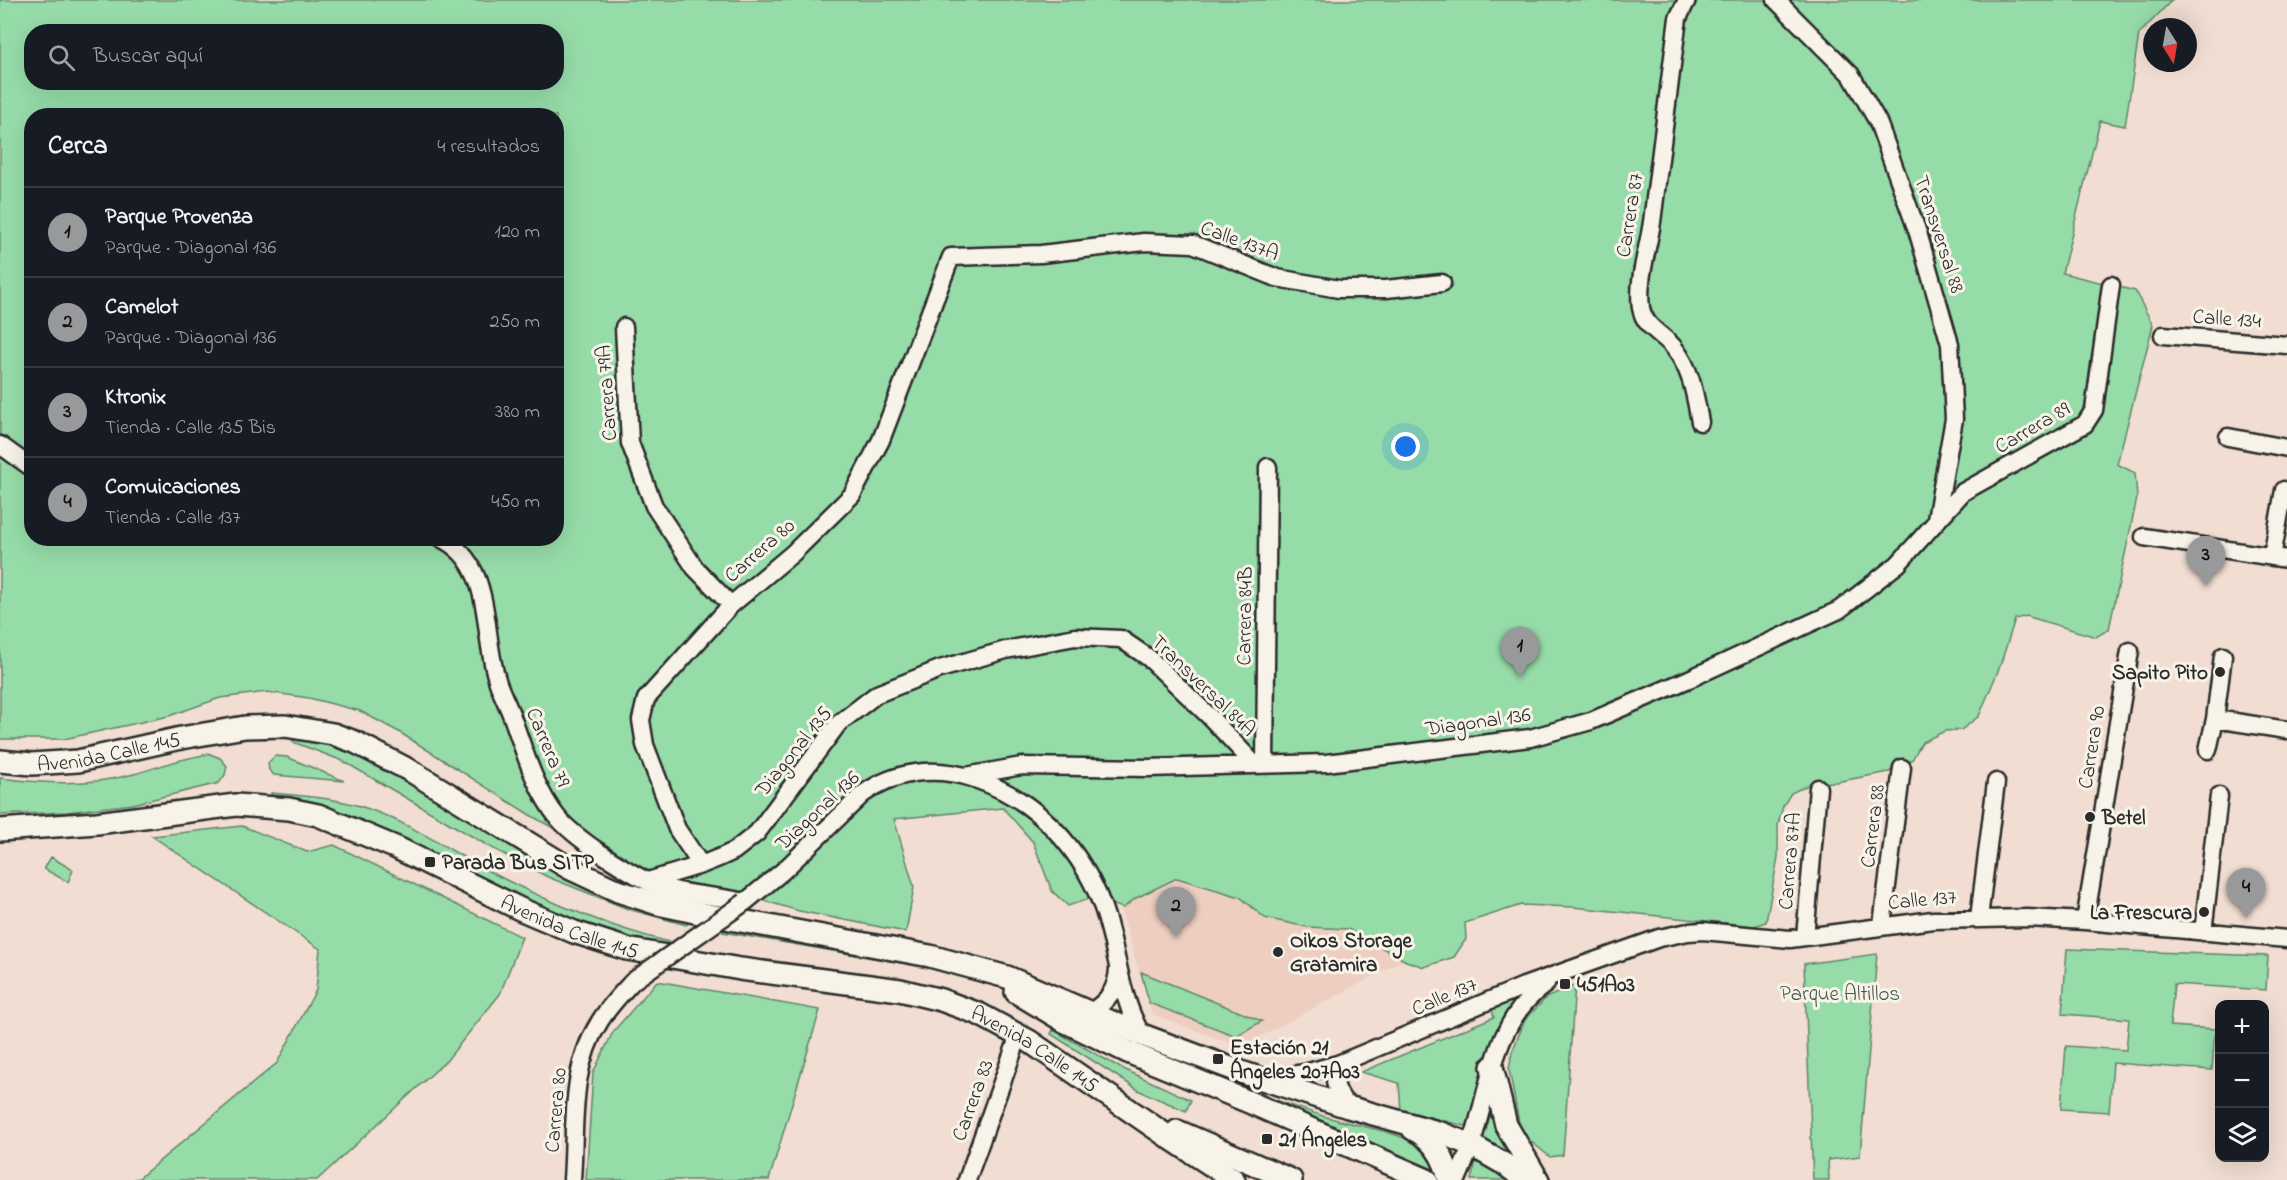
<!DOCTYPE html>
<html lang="es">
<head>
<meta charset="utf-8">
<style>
	:root { --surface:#171b24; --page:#20242c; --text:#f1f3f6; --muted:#9ea1a6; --line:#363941; --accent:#98999b }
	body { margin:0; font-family:"Indie Flower",sans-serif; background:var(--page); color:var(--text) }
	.controls { position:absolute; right:18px; bottom:18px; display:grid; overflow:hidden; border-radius:12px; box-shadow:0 6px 24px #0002 }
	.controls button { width:54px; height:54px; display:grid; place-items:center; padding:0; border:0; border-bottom:2px solid var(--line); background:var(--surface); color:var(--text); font:30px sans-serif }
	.compass { position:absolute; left:2143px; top:18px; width:54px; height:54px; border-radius:50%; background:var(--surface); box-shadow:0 6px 24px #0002; rotate:169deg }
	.you { position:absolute; left:1406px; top:447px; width:21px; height:21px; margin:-15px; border:4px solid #fff; border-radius:50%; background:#1a73e8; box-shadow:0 0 0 9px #1a73e833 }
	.badge { display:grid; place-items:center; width:39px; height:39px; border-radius:50%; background:var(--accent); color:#111; font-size:20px; font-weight:700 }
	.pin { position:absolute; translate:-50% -50px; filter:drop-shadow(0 2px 3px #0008) }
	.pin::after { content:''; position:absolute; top:32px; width:21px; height:18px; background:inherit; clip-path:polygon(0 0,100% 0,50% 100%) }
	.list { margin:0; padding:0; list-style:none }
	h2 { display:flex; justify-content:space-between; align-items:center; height:78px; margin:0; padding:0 24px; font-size:26px }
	h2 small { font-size:20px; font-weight:400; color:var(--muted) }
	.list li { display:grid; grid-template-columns:39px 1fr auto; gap:18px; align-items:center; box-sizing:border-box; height:90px; padding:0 24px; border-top:2px solid var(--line) }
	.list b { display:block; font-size:22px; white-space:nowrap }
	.list p { margin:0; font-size:20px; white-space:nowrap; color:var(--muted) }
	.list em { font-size:20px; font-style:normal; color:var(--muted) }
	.icon { flex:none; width:33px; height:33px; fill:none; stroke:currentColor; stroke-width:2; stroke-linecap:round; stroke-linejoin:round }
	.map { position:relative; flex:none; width:2287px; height:1180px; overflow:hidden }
	.search { position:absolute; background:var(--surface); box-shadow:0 6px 24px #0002; left:24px; top:24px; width:540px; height:66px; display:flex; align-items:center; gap:15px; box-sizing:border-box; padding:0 21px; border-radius:24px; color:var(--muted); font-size:22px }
	.panel { position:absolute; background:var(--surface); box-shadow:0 6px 24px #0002; left:24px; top:108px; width:540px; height:438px; border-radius:24px }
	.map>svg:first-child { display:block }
</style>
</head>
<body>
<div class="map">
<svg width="2287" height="1180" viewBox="0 0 2287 1180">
	<rect width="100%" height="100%" fill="#f1ddd1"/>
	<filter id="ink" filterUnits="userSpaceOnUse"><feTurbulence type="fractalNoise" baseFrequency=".0167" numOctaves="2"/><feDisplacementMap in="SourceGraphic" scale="12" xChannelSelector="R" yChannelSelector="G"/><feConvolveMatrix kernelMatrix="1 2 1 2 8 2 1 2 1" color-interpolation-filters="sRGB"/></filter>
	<g filter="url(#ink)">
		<path fill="#edcec1" d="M 1177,878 L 1240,897 L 1265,918 L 1307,927 L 1348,929 L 1403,960 L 1241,1047 L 1152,1014 L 1121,910 L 1136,898 Z"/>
		<path fill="#96dca9" stroke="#60846a" stroke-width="1.5" fill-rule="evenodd" d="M 0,0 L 2172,0 L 2139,34 L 2125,126 L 2100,121 L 2062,273 L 2135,291 L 2153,325 L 2117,464 L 2135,473 L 2137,498 L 2109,629 L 2096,637 L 2026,616 L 2015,619 L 2000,666 L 1979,716 L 1961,730 L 1945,731 L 1922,742 L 1912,760 L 1889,772 L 1836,782 L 1812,783 L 1791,793 L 1783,806 L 1778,825 L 1778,857 L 1766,922 L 1754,926 L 1573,907 L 1521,905 L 1465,923 L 1466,939 L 1454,957 L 1424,967 L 1406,961 L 1348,929 L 1307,927 L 1265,918 L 1240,897 L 1177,878 L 1136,898 L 1123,908 L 1091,898 L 1068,906 L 1052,891 L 1033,842 L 1003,808 L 894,819 L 914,887 L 906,932 L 799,911 L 762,900 L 665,881 L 591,849 L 530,815 L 399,732 L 360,711 L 309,698 L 267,692 L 220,698 L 169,716 L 64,739 L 0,739 ZM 32,32 L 556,32 L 556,82 L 32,82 ZM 32,116 L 556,116 L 556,538 L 32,538 Z
			M 294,735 L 338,746 L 380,762 L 650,911 L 690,922 L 686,925 L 628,909 L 548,877 L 490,847 L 343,761 L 293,742 Z
			M 210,754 L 220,758 L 227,766 L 225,775 L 219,783 L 133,804 L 66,812 L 0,815 L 0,778 C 45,784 90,786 134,774 C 159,767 184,757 210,754 Z
			M 275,756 L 287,757 L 344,781 L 274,775 L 269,770 L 268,763 Z
			M 271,793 C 305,796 337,798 369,809 C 410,824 445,847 483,868 C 541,899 605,926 669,942 L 660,948 L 624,938 L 540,907 L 366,823 L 322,806 L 271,800 Z
			M 242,826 L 307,852 L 334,845 L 522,937 L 500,994 L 447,1060 L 317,1180 L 131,1180 L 139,1178 L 277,1063 L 316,990 L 320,949 L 152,836 Z
			M 51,857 L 73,870 L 68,882 L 44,869 Z
			M 729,928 L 926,961 L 948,971 L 723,932 Z
			M 2067,949 L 2268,956 L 2266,990 L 2174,984 L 2170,1026 L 2215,1029 L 2212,1070 L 2113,1063 L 2109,1112 L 2061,1109 L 2066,1046 L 2126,1050 L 2129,1019 L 2062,1014 Z
			M 1877,954 L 1860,1156 L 1828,1160 L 1829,1180 L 1813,1180 L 1804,964 Z
			M 1141,972 L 1262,1021 L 1236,1036 L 1149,1003 Z
			M 657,981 L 820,1010 L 769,1180 L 586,1180 L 593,1073 L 613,1032 Z
			M 1575,985 L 1563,1155 L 1550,1157 L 1527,1138 L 1519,1123 L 1509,1069 L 1512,1052 L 1525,1020 L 1546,998 Z
			M 1520,992 C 1495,1035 1481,1075 1469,1123 L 1465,1126 L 1401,1110 L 1399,1083 L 1361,1072 L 1494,1017 L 1491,1006 Z
			M 1053,1030 L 1119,1067 L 1191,1100 L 1186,1111 L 1140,1091 L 1051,1034 Z
			M 1130,1046 C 1194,1069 1258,1095 1323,1116 C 1355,1126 1390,1129 1419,1145 C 1431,1152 1437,1166 1443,1178 Z
			M 1491,1108 L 1497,1133 L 1513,1159 L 1482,1140 Z
			M 1477,1158 L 1511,1180 L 1471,1180 Z"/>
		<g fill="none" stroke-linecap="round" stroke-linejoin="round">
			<defs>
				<path id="minor" d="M 1687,0 L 1678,18 C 1669,86 1661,155 1652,222 C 1648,250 1637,280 1641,308 C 1645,329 1664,334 1675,349 C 1692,371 1695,396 1700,422
					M 1776,0 L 1851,75 L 1878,122 L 1918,233 L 1950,344 L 1954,419 L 1936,520
					M 624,327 L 630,443 L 654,506 L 695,568 L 731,605
					M 2163,335 L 2287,345
					M 2228,437 L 2287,448
					M 0,445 L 32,468
					M 2144,537 L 2287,559
					M 440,538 C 493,562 482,629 496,676 C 499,689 506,701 511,714 C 524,749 534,788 558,818 C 576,839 622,868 647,881 C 677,895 714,895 745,902 L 783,871 L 863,794 C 895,771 934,766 972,778 C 1044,801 1094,862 1111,935 C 1119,968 1124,1005 1142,1035
					M 2272,557 L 2284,490
					M 2215,719 L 2287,730
					M 2208,750 L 2215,719 L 2223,656
					M 1265,765 L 1268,467
					M 966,776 L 1022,766 L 1148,768 L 1326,763 L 1530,738 L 1591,721 L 1689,679 L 1839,610 L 1898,564 L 1963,492 L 2085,424 L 2094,410 L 2111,285
					M 701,865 L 677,829 L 645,745 L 641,720 L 646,699 L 731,605 L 793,553 L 852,495 L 881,440 L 951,257 L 1041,254 L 1144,242 L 1193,244 L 1277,278 L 1339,289 L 1386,289 L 1442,283
					M 648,881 L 701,865 L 721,857 L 734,851 L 757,833 L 838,724 L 877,694 L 940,669 L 1006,650 L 1075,637 L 1121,639 L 1149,658 L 1210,717 L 1255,765
					M 1979,918 L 1996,782
					M 2085,921 L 2130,651
					M 1882,925 L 1902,768
					M 2203,932 L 2219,796
					M 1805,937 L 1818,788
					M 1091,1012 C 1108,1001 1117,989 1118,969
					M 1338,1064 C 1331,1082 1337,1093 1348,1107
					M 1265,1079 L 1305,1073 L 1338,1064 L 1524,986 L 1659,938 L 1688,932 L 1703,931 L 1790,939 L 1933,920 L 2027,918 L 2085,921 L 2287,939
					M 572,1180 C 576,1125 569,1069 600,1021 C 609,1006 621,994 633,981
					M 967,1180 L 1019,1035
					M 1457,1180 C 1462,1168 1467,1157 1471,1145 C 1490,1089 1493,1020 1546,984"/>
				<g id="major">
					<path id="s1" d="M 0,761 L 32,764 L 78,761 L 181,738 L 245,727 L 285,726 L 333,734 L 355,742 L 411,771 L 569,868 L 618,891 L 658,904 L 704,914 L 930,956 L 1007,977 L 1142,1035 L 1241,1072 L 1348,1107 L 1441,1133 L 1471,1145 L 1506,1165 L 1525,1180"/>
					<path id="s2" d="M 0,830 L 97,823 L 236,805 L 289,809 L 318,815 L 397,848 L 520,909 L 574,932 L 627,949 L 740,969 L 900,990 L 941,1000 L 979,1014 L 1029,1041 L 1167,1136 L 1234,1180"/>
					<path d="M 1016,992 L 1064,1021 L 1128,1052 L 1249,1102 L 1427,1180"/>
					<path d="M 1492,1067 L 1506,1125 L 1538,1180"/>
					<path d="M 1413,1129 C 1434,1140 1445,1157 1449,1180"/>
					<path d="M 1177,1131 L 1291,1180"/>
				</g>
			</defs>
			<use href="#minor" stroke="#2b2b2b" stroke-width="21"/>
			<use href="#major" stroke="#2b2b2b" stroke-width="26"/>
			<use href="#minor" stroke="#f7f3e8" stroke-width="16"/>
			<use href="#major" stroke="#f7f3e8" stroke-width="21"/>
			<defs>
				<path id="minor-bridge" d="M 633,981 L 745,902"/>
			</defs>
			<use href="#minor-bridge" stroke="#2b2b2b" stroke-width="21" stroke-linecap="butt"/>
			<use href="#minor-bridge" stroke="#f7f3e8" stroke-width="16"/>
		</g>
	</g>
	<g fill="#2b2b2b" stroke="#f7f3e8" stroke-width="2">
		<circle cx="2220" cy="672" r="6"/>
		<circle cx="2090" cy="817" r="6"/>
		<rect x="424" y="856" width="12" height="12" rx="3"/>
		<circle cx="2204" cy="912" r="6"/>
		<circle cx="1278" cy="952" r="6"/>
		<rect x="1559" y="978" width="12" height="12" rx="3"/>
		<rect x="1212" y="1053" width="12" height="12" rx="3"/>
		<rect x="1261" y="1133" width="12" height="12" rx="3"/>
	</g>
	<g text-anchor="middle" stroke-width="6" stroke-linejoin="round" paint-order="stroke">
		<g font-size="21" fill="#2b2b2b" stroke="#f7f3e8">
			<text transform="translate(1629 215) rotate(-81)" y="7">Carrera 87</text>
			<text transform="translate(1940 234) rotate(72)" y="7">Transversal 88</text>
			<text transform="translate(1240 240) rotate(20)" y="7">Calle 137A</text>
			<text transform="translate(2227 318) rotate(4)" y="7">Calle 134</text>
			<text transform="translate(606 393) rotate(-94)" y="7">Carrera 79A</text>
			<text transform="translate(2032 427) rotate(-30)" y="7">Carrera 89</text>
			<text transform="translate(759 550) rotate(-41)" y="7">Carrera 80</text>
			<text transform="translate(1244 616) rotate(-89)" y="7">Carrera 84B</text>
			<text transform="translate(1204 685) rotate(44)" y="7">Transversal 84A</text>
			<text transform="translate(1478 721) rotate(-8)" y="7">Diagonal 136</text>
			<text transform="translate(549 747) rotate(67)" y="7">Carrera 79</text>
			<text transform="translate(2091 747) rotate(-81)" y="7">Carrera 90</text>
			<text dy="7" stroke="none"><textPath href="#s1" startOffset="110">Avenida Calle 145</textPath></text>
			<text transform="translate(793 751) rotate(-51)" y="7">Diagonal 135</text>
			<text transform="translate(817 810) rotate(-43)" y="7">Diagonal 136</text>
			<text transform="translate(1872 826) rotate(-83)" y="7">Carrera 88</text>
			<text transform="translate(1789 861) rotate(-85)" y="7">Carrera 87A</text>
			<text transform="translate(1922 899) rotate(-5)" y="7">Calle 137</text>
			<text dy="7" stroke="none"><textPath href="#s2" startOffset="596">Avenida Calle 145</textPath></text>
			<text transform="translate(1444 996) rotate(-23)" y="7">Calle 137</text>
			<text dy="7" stroke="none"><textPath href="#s2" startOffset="1082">Avenida Calle 145</textPath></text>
			<text transform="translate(972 1100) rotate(-70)" y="7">Carrera 83</text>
			<text transform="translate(555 1110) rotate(-85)" y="7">Carrera 80</text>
		</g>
		<g font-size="21" font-weight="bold" fill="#2b2b2b" stroke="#f7f3e8" text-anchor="start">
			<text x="2208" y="679" text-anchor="end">Sapito Pito</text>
			<text x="2102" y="824">Betel</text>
			<text x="442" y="869">Parada Bus SITP</text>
			<text x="2192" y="919" text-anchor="end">La Frescura</text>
			<text x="1290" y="947">Oikos Storage<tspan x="1290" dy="24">Gratamira</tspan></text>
			<text x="1577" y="991">451A03</text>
			<text x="1230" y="1054">Estación 21<tspan x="1230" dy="24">Ángeles 207A03</tspan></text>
			<text x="1279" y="1146">21 Ángeles</text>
		</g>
		<g font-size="21" fill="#46574a" stroke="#f7f3e8">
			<text x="1840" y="1000">Parque Altillos</text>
		</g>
	</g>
</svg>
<div class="controls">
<button>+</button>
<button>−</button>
<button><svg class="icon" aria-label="layers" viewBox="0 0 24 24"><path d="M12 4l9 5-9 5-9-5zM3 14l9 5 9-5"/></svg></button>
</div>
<svg class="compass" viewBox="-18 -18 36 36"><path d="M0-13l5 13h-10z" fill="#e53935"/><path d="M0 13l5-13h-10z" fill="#9ea1a6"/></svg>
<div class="you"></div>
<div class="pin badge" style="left:1520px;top:677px">1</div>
<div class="pin badge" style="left:1176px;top:937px">2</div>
<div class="pin badge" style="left:2206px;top:586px">3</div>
<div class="pin badge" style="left:2246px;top:918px">4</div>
<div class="search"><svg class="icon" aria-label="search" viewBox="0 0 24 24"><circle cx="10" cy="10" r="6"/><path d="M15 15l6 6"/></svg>Buscar aquí</div>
<section class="panel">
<h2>Cerca<small>4 resultados</small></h2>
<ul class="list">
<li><span class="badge">1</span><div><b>Parque Provenza</b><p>Parque · Diagonal 136</p></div><em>120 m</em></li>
<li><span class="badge">2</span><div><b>Camelot</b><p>Parque · Diagonal 136</p></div><em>250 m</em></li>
<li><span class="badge">3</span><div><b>Ktronix</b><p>Tienda · Calle 135 Bis</p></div><em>380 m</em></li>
<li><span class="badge">4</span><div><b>Comuicaciones</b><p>Tienda · Calle 137</p></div><em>450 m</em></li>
</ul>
</section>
</div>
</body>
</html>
